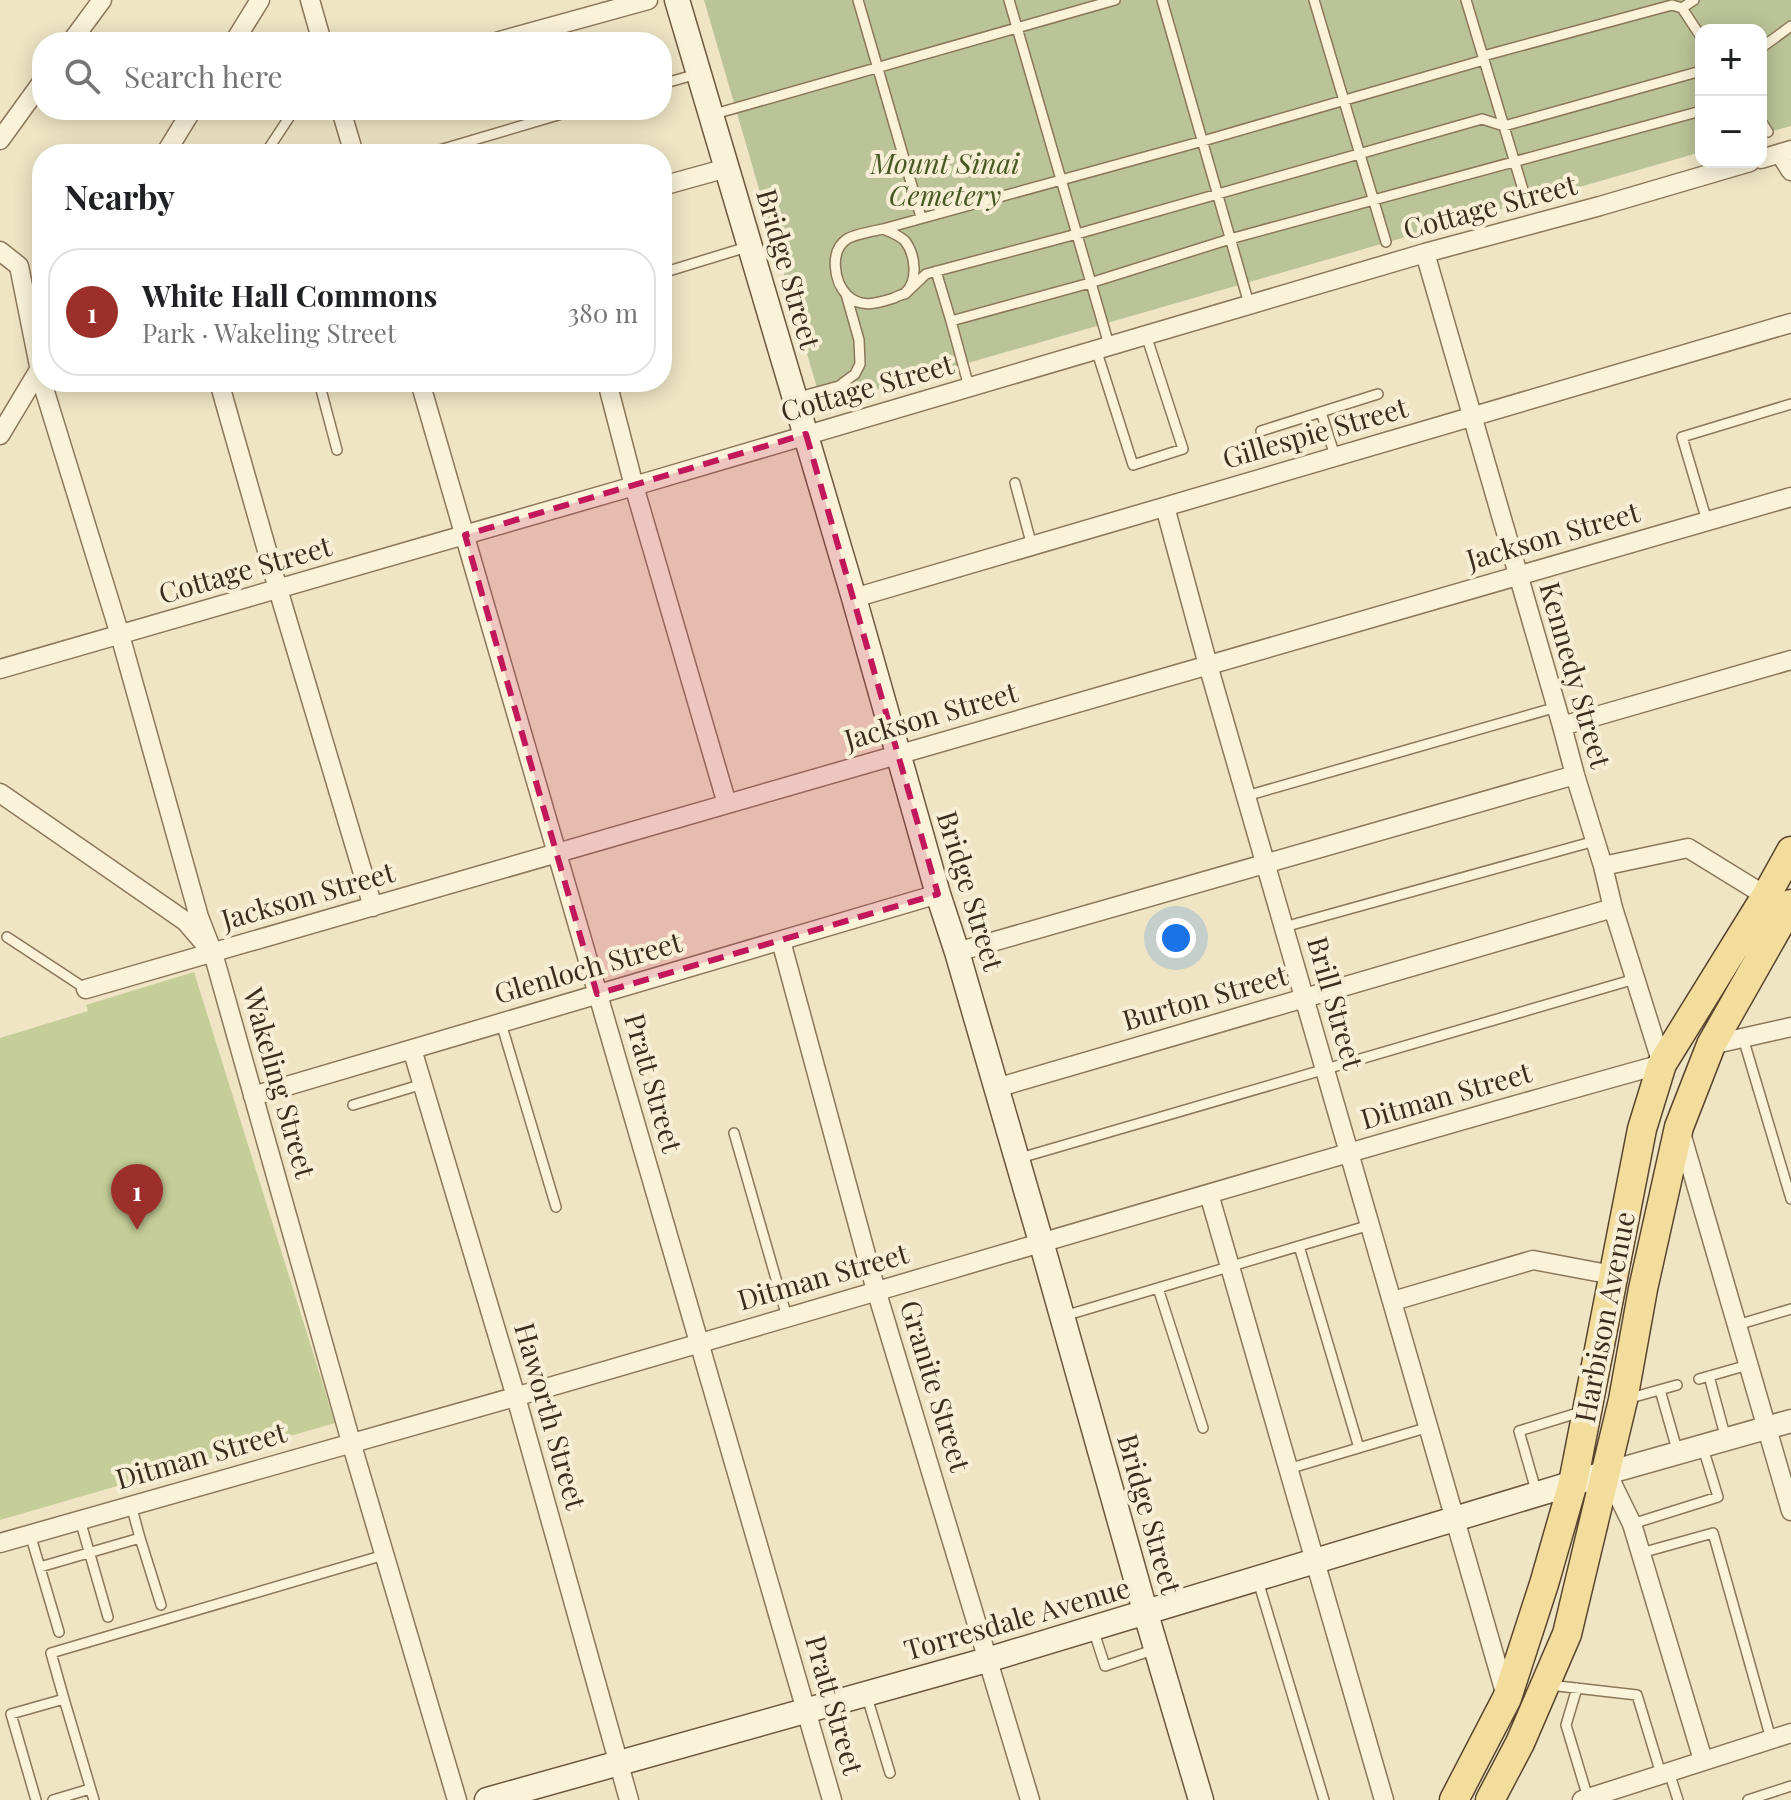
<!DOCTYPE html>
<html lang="en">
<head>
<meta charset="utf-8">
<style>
	:root { --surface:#fff; --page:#f6f6f6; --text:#202124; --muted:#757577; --line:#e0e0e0; --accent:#9c2f29 }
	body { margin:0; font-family:"Playfair Display",serif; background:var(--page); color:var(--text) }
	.controls { position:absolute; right:24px; top:24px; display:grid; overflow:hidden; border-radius:16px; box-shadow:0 4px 20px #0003 }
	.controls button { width:72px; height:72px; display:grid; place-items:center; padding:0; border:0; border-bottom:2px solid var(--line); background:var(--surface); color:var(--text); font:40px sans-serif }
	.you { position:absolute; left:1176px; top:938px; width:28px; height:28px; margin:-20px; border:6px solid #fff; border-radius:50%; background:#1a73e8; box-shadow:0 0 0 12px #1a73e833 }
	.badge { display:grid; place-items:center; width:52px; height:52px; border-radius:50%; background:var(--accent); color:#fff; font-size:26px; font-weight:700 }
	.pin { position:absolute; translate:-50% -66px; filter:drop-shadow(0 2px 4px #0008) }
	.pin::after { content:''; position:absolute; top:42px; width:28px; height:24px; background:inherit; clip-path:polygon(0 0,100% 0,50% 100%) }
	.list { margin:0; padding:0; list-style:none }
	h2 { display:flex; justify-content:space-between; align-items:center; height:104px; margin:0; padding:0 32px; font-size:34px }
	h2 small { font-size:26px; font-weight:400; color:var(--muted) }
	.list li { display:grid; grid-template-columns:52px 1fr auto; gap:24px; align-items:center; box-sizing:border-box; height:128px; margin:0 16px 16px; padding:0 16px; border:2px solid var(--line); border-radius:32px }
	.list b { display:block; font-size:30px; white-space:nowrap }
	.list p { margin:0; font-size:26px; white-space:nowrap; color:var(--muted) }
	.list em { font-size:26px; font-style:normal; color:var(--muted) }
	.icon { flex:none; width:44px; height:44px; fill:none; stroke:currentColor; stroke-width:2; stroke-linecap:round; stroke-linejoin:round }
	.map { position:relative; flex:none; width:1791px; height:1800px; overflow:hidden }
	.search { position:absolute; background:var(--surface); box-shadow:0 4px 20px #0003; left:32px; top:32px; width:640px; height:88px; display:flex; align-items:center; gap:20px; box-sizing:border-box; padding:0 28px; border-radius:32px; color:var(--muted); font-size:30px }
	.panel { position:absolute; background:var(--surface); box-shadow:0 4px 20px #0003; left:32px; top:144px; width:640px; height:248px; border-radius:32px }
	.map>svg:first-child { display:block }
</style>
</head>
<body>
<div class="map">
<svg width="1791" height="1800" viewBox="0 0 1791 1800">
	<rect width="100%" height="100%" fill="#efe5c5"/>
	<path fill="#c5ce98" d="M 194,972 L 335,1423 L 0,1520 L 0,1038 L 88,1011 L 86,1005 Z"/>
	<path fill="#bbc398" d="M 704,0 L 1791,0 L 1791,126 L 1761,134 L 1761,30 L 1701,30 L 1701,152 L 822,405 Z"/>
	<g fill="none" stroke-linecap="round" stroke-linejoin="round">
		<defs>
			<path id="service" d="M 858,0 L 921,217
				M 1009,0 L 1109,345
				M 1162,0 L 1249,304
				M 1314,0 L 1386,242
				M 1466,0 L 1527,203
				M 1682,8 L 1701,37
				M 1761,48 L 1791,26
				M 1483,56 L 1672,5 L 1682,8 L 1694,0
				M 662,84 L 697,74
				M 711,115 L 1115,0
				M 1761,121 L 1768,132
				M 265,154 L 294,110
				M 426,154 L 575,110
				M 883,229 L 1203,141 L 1484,60
				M 883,229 C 891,232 899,235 905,241 C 915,254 919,281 905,293 C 904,294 895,297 894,298 C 878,303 861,309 847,295 C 834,282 829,251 847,239 C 855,234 874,231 883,229 Z
				M 936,271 L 951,321
				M 662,273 L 747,247
				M 905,294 L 926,274 L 1077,234 L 1482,119 L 1504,126 L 1701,71
				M 1096,349 L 1133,465 L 1183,449 L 1146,335
				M 319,382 L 337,450
				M 969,387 L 951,321 L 1090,283 L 1230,239 L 1701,111
				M 795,398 L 839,386 L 855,374 L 860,364 L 859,340 L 846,294
				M 1261,431 L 1321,412
				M 1335,456 L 1321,412 L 1378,394
				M 1015,483 L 1032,546
				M 1707,521 L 1682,437 L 1791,404
				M 1246,796 L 1557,707
				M 1284,927 L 1595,841
				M 7,937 L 86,989
				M 501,1023 L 556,1207
				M 1743,1038 L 1791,1199
				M 353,1105 L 423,1084
				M 734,1133 L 787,1317
				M 1020,1158 L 1635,979
				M 1158,1288 L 1203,1428
				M 1064,1316 L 1299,1246
				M 1737,1325 L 1791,1309
				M 1709,1376 L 1726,1439
				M 1699,1379 L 1748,1365
				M 1660,1390 L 1678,1453
				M 1627,1399 L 1677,1385
				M 1359,1448 L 1299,1246 L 1370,1225
				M 1288,1469 L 1429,1427
				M 1537,1494 L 1519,1431 L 1584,1411
				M 80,1520 L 108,1617
				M 1632,1524 L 1718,1497 L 1703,1448
				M 30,1534 L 59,1632
				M 140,1538 L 161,1605
				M 1641,1553 L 1713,1533 L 1771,1739
				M 40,1567 L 140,1538 L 131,1505
				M 1258,1581 L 1324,1800
				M 1093,1629 L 1105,1666 L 1156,1649
				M 1549,1685 L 1637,1695 L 1661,1774
				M 1577,1688 L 1566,1725 L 1588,1798
				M 867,1697 L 890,1773
				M 64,1699 L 51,1653 L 384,1555
				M 1669,1772 L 1678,1800
				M 36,1800 L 11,1714 L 64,1699 L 94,1800
				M 53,1800 L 90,1789
				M 1748,1800 L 1791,1786"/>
			<path id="minor" d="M 310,0 L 322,42
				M 71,42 L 102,0
				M 234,42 L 260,0
				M 496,42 L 648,0
				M 341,110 L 354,154
				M 0,140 L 42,82
				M 165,154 L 192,110
				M 1780,154 L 1791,171
				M 1761,159 L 1791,150
				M 662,186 L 727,168
				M 0,251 L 19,266 L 42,381
				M 42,382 L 120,635 L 199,917 L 213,953 L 351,1442 L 457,1800
				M 219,382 L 278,589 L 373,907
				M 420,382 L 832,1800
				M 607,382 L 634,486 L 727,804
				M 0,435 L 42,365
				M 1165,507 L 1208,665 L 1506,1696
				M 854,598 L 1791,323
				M 0,669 L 634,486 L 1425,253 L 1600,206 L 1750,162
				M 1562,726 L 1791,660
				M 0,793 L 185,921 L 203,942
				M 1603,866 L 1688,848 L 1766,896
				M 781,941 L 871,1273 L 1030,1800
				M 957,952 L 1575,775
				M 86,989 L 1791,497
				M 1711,1045 L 1791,1027
				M 412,1049 L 516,1397 L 629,1800
				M 996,1088 L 1613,908
				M 253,1096 L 938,894
				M 1681,1133 L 1791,1511
				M 1209,1194 L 1384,1800
				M 1393,1301 L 1533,1260 L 1613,1275
				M 1607,1473 L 1632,1524 L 1703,1760
				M 0,1543 C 172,1493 346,1446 518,1396 C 900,1286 1279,1170 1662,1064 L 1613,908 L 1603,866 L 1575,775 L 1562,726 L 1425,253
				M 1582,1800 L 1791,1733"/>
			<path id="tertiary" d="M 1607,1473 L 1791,1421"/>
			<path id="secondary" d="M 677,0 L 854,598 L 938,894 L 957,952 L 1046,1259 L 1146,1614 L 1201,1800
				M 487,1800 L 987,1660 L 1607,1473"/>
			<path id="primary" d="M 1454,1800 L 1507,1698 L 1544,1584 L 1573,1483 L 1642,1129 L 1662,1064 L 1766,896 L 1791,851
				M 1490,1800 L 1520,1743 L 1567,1634 L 1623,1400 L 1643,1289 L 1679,1127 L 1711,1045 L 1791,904"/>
		</defs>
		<use href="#service" stroke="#8b775a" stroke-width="12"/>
		<use href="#minor" stroke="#8b775a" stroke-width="21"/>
		<use href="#tertiary" stroke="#8b775a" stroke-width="25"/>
		<use href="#secondary" stroke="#6d583e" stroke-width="27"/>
		<use href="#primary" stroke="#59452f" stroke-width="31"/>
		<use href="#service" stroke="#faf2d9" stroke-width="9"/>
		<use href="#minor" stroke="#faf2d9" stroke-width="18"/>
		<use href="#tertiary" stroke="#faf2d9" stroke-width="22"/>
		<use href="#secondary" stroke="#faf2d9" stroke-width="24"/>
		<use href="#primary" stroke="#f3dd9d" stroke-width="28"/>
	</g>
	<path fill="#c2185b" fill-opacity="0.2" stroke="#c2185b" stroke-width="6" stroke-dasharray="16 10" stroke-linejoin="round" d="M 806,434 L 938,894 L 597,994 L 465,535 Z"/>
	<g text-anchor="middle" stroke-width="8" stroke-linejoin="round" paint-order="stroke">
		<g font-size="28" font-style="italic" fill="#485825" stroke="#f7efd5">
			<text x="945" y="174">Mount Sinai<tspan x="945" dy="32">Cemetery</tspan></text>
		</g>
		<g font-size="28" fill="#3b2e1f" stroke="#f7efd5">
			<text transform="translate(1490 207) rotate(-15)" y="10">Cottage Street</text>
			<text transform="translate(788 269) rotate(74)" y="10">Bridge Street</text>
			<text transform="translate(867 388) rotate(-16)" y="10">Cottage Street</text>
			<text transform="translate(1315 433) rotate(-16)" y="10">Gillespie Street</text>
			<text transform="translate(1553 536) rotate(-16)" y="10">Jackson Street</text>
			<text transform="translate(245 570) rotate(-16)" y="10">Cottage Street</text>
			<text transform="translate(1575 675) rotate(74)" y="10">Kennedy Street</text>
			<text transform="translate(931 716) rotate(-16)" y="10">Jackson Street</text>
			<text transform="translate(970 891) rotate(73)" y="10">Bridge Street</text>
			<text transform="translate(308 896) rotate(-16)" y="10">Jackson Street</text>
			<text transform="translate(588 968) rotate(-16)" y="10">Glenloch Street</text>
			<text transform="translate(1205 998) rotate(-16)" y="10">Burton Street</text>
			<text transform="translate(1335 1003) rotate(74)" y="10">Brill Street</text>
			<text transform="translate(279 1083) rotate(74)" y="10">Wakeling Street</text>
			<text transform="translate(653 1083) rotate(74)" y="10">Pratt Street</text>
			<text transform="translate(1446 1096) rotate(-16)" y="10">Ditman Street</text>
			<text transform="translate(823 1277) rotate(-16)" y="10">Ditman Street</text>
			<text transform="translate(1605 1317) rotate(-79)" y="10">Harbison Avenue</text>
			<text transform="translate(935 1386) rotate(73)" y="10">Granite Street</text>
			<text transform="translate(550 1416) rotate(74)" y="10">Haworth Street</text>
			<text transform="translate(201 1456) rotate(-16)" y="10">Ditman Street</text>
			<text transform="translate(1149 1514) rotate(74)" y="10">Bridge Street</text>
			<text transform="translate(1017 1619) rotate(-16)" y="10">Torresdale Avenue</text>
			<text transform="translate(834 1705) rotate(74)" y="10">Pratt Street</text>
		</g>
	</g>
</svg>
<div class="controls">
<button>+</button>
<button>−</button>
</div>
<div class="you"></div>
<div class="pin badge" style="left:137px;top:1230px">1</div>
<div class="search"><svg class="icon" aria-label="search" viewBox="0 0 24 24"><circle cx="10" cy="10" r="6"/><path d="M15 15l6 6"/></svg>Search here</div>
<section class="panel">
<h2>Nearby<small></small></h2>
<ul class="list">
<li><span class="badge">1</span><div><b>White Hall Commons</b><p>Park · Wakeling Street</p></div><em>380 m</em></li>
</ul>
</section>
</div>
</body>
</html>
